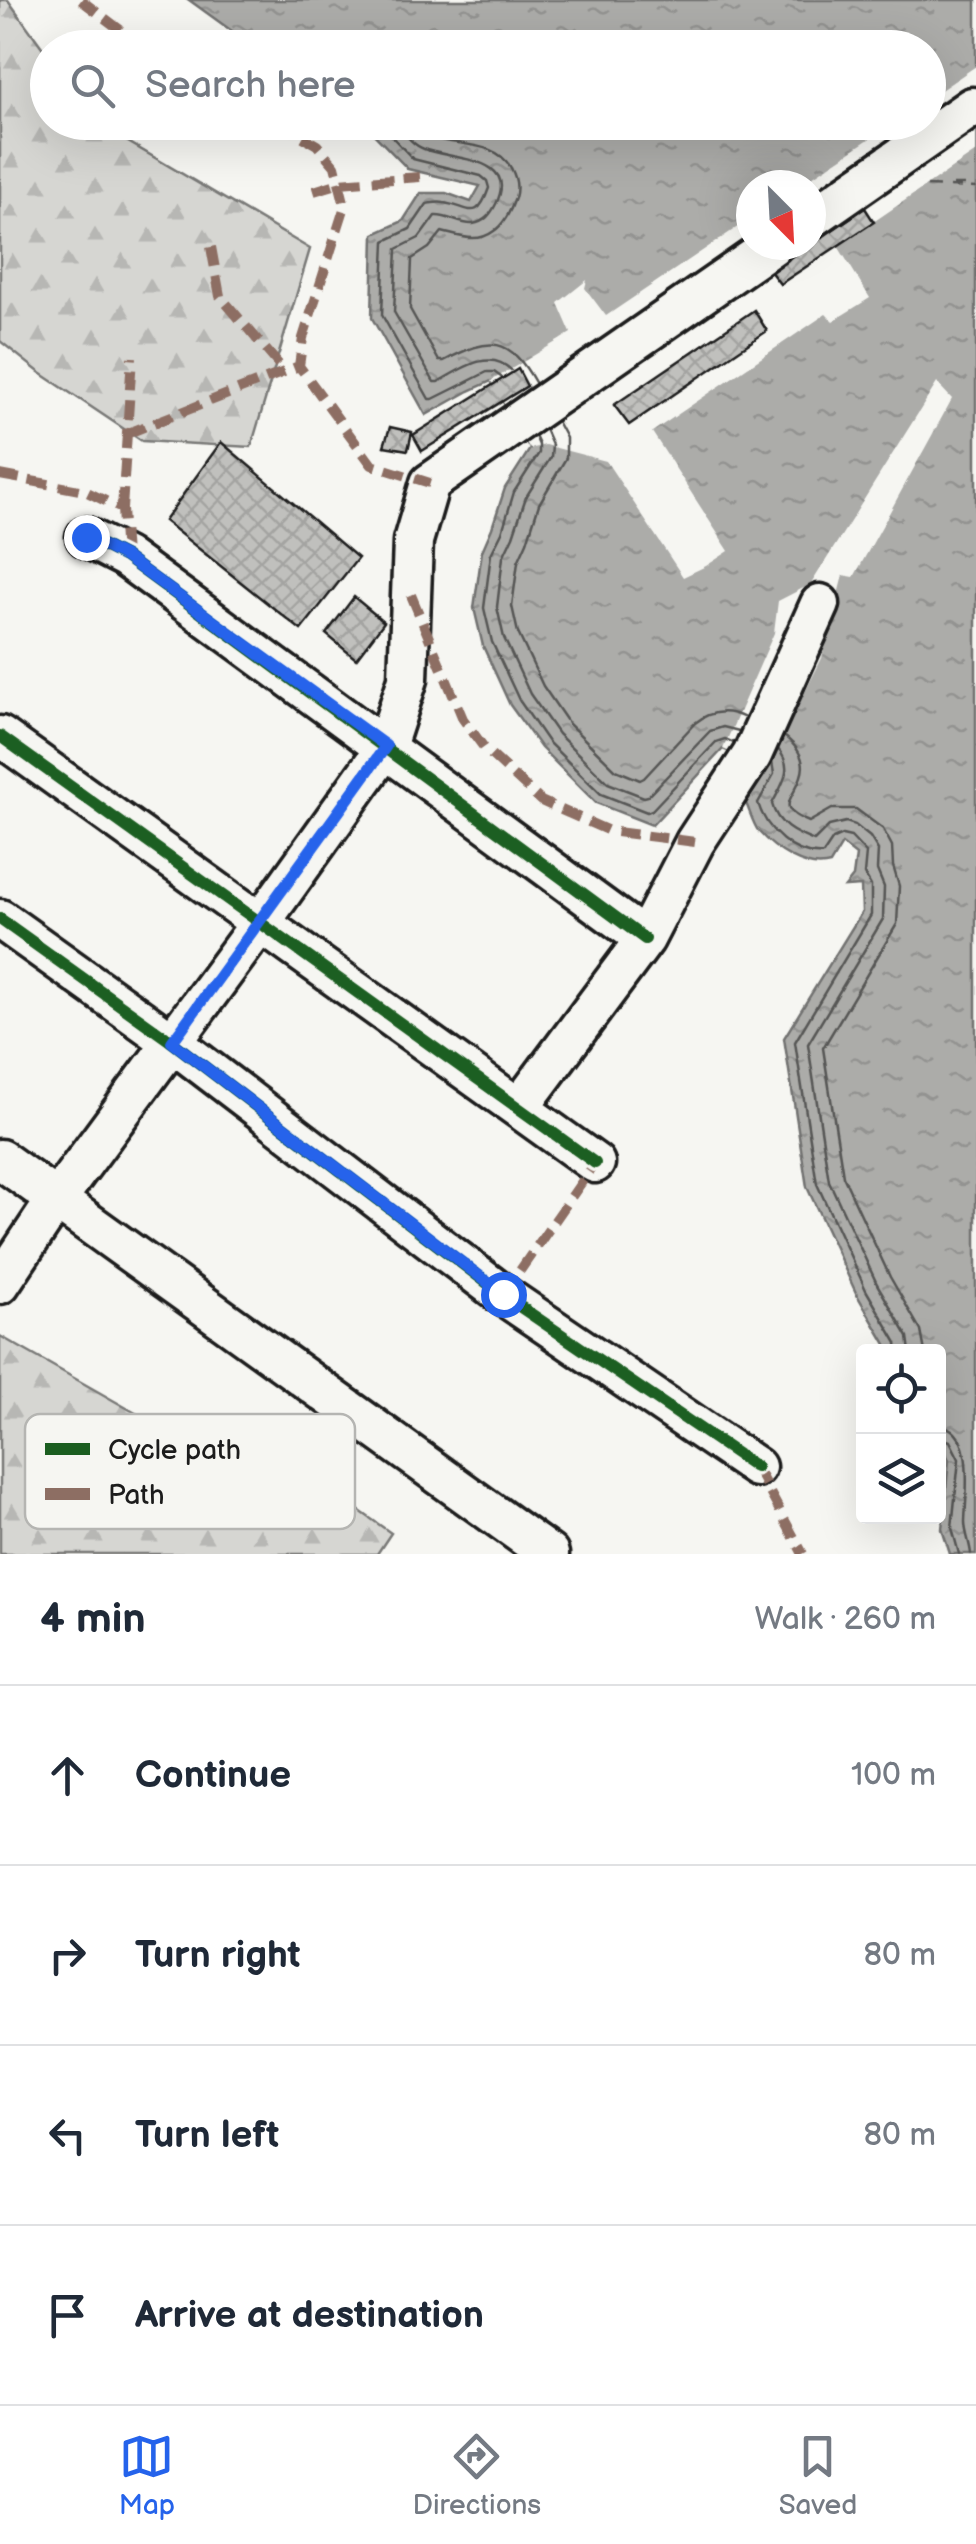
<!DOCTYPE html>
<html lang="en">
<head>
<meta charset="utf-8">
<style>
	:root { --surface:#fff; --page:#f6f6f7; --text:#1f2937; --muted:#747a83; --line:#e0e1e3; --accent:#2563eb }
	body { margin:0; font-family:"Balsamiq Sans",sans-serif; background:var(--page); color:var(--text) }
	.controls { position:absolute; right:30px; bottom:30px; display:grid; overflow:hidden; border-radius:10px; box-shadow:0 10px 40px #0002 }
	.controls button { width:90px; height:90px; display:grid; place-items:center; padding:0; border:0; border-bottom:2px solid var(--line); background:var(--surface); color:var(--text); font:50px sans-serif }
	.compass { position:absolute; left:736px; top:170px; width:90px; height:90px; border-radius:50%; background:var(--surface); box-shadow:0 10px 40px #0002; rotate:156deg }
	.stop { position:absolute; width:30px; height:30px; margin:-22px; border:8px solid #2563eb; border-radius:50%; background:#fff }
	.stop.end { background:#2563eb; border-color:#fff; box-shadow:0 2px 10px #0008 }
	.list { margin:0; padding:0; list-style:none }
	h2 { display:flex; justify-content:space-between; align-items:center; height:130px; margin:0; padding:0 40px; font-size:42px }
	h2 small { font-size:32px; font-weight:400; color:var(--muted) }
	.list li { display:grid; grid-template-columns:65px 1fr auto; gap:30px; align-items:center; box-sizing:border-box; height:180px; padding:0 40px; border-top:2px solid var(--line) }
	.list b { display:block; font-size:38px; white-space:nowrap }
	.list em { font-size:32px; font-style:normal; color:var(--muted) }
	.icon { flex:none; width:55px; height:55px; fill:none; stroke:currentColor; stroke-width:2; stroke-linecap:round; stroke-linejoin:round }
	.map { position:relative; flex:none; width:976px; height:1554px; overflow:hidden }
	.search { position:absolute; background:var(--surface); box-shadow:0 10px 40px #0002; left:30px; right:30px; top:30px; height:110px; display:flex; align-items:center; gap:25px; box-sizing:border-box; padding:0 35px; border-radius:55px; color:var(--muted); font-size:38px }
	.sheet { height:850px; background:var(--surface) }
	nav { display:flex; justify-content:space-around; align-items:center; box-sizing:border-box; height:140px; border-top:2px solid var(--line); background:var(--surface); font-size:28px; color:var(--muted) }
	nav a { display:grid; justify-items:center; gap:5px }
	nav .on { color:var(--accent) }
	.map>svg:first-child { display:block }
</style>
</head>
<body>
<div class="map">
<svg width="976" height="1554" viewBox="0 0 976 1554">
	<defs>
		<pattern id="forest-firs" width="22" height="20" patternUnits="userSpaceOnUse" patternTransform="scale(2.5)"><rect width="22" height="20" fill="#d6d6d2"/><path d="M5 1l3.5 6h-7zM16 11l3.5 6h-7z" fill="#b7b7b4"/></pattern>
		<pattern id="water-ripples" width="26" height="14" patternUnits="userSpaceOnUse" patternTransform="scale(2.5)"><rect width="26" height="14" fill="#acaca9"/><path d="M2 4q2-2 4 0t4 0M15 11q2-2 4 0t4 0" fill="none" stroke="#939391"/></pattern>
		<pattern id="building-cross-hatch" width="8" height="8" patternUnits="userSpaceOnUse" patternTransform="scale(2.5)"><rect width="8" height="8" fill="#c0c0bd"/><path d="M0 0l8 8M0 8l8-8" fill="none" stroke="#a4a4a2"/></pattern>
	</defs>
	<rect width="100%" height="100%" fill="#f6f6f2"/>
	<filter id="ink" filterUnits="userSpaceOnUse"><feTurbulence type="fractalNoise" baseFrequency=".01" numOctaves="2"/><feDisplacementMap in="SourceGraphic" scale="20" xChannelSelector="R" yChannelSelector="G"/><feConvolveMatrix kernelMatrix="1 2 1 2 8 2 1 2 1" color-interpolation-filters="sRGB"/></filter>
	<g filter="url(#ink)">
		<path fill="url(#forest-firs)" stroke="#797977" stroke-width="2.5" d="M 0,0 L 8,0 L 47,54 L 48,122 L 98,123 L 101,126 L 310,249 L 251,447 L 142,441 L 39,372 L 0,341 Z
			M 0,1336 L 266,1487 L 288,1460 L 391,1533 L 377,1554 L 0,1554 Z"/>
		<path fill="url(#water-ripples)" stroke="#727271" stroke-width="2.5" fill-rule="evenodd" d="M 189,0 L 976,0 L 976,1554 L 950,1554 L 942,1529 L 949,1460 L 939,1439 L 938,1352 L 890,1351 L 857,1295 L 807,1187 L 784,1038 L 862,912 L 861,886 L 845,887 L 853,877 L 856,855 L 842,844 L 830,864 C 806,871 775,850 759,832 C 753,824 750,812 746,803 L 766,768 L 723,749 L 652,825 L 596,803 L 541,748 L 510,705 L 483,646 L 474,608 L 482,551 L 492,528 L 505,488 L 530,449 L 491,381 L 469,391 L 426,415 L 372,318 L 374,234 L 403,221 L 421,193 L 446,193 L 471,202 L 480,186 L 408,169 L 363,123 L 928,122 L 928,48 L 254,47 ZM 751,185 L 811,185 L 811,245 L 751,245 Z"/>
		<path fill="#f6f6f2" d="M 976,66 L 976,152 L 838,246 L 870,298 L 833,321 L 826,314 L 652,432 L 729,551 L 706,566 L 683,577 L 606,461 L 545,445 L 530,449 L 491,381 L 571,333 L 558,303 L 587,280 L 585,288 L 606,316 L 751,218 L 751,245 L 811,245 L 811,185 L 800,185 L 893,123 L 928,122 L 929,98 Z
			M 937,383 L 952,399 L 854,577 L 843,575 L 822,658 L 774,755 L 766,768 L 723,749 L 774,633 L 778,601 L 811,584 Z"/>
		<g fill="none" stroke-linecap="round" stroke-linejoin="round">
			<path stroke="#565654" stroke-width="2.5" d="M 378,122 L 413,159 L 481,176 L 487,181 L 489,188 C 477,223 470,207 444,203 C 441,202 430,203 427,204 L 410,229 L 385,241 L 382,315 L 429,399 L 433,399 L 487,372 L 494,372 L 501,377
				M 395,122 C 403,131 412,145 424,149 C 451,160 520,156 496,204 C 491,214 485,222 473,224 C 460,225 448,215 435,216 L 419,238 L 397,249 L 394,312 L 434,382 L 438,382 C 461,369 489,348 511,370
				M 416,122 C 419,126 422,131 426,134 C 450,149 494,137 511,168 C 516,177 518,188 515,198 C 511,210 504,224 494,231 C 477,244 460,236 442,232 L 429,248 L 412,259 L 410,309 L 439,361 L 444,361 C 491,336 509,336 536,384
				M 557,421 L 566,438 L 566,458 L 539,504 L 527,542 L 518,562 L 512,606 L 518,633 L 543,686 L 569,724 L 616,770 L 640,780 L 644,778 L 695,723 C 711,710 727,709 745,718
				M 545,429 L 552,445 L 551,457 L 526,497 L 513,536 L 503,557 L 497,607 L 504,638 L 530,694 L 558,734 L 608,783 L 644,797 L 648,796 L 710,731 L 723,727 L 739,731
				M 535,436 L 539,445 L 539,453 L 514,492 L 502,532 L 491,554 L 484,608 L 492,642 L 519,700 L 548,742 L 601,794 L 647,812 L 652,810 L 716,742 L 725,739 L 734,743
				M 784,736 C 826,769 784,793 789,808 C 792,815 804,820 809,822 L 832,809 L 856,809 L 883,829 L 892,846 L 893,866 L 899,886 L 897,924 L 823,1048 L 843,1176 L 890,1277 L 921,1331 L 925,1352
				M 778,749 C 795,769 782,784 772,804 C 777,825 795,833 814,841 L 829,826 L 846,822 L 855,825 L 870,837 L 878,850 L 877,870 L 884,887 L 883,919 L 808,1044 L 829,1181 L 877,1284 L 908,1337 L 910,1352
				M 772,762 L 774,774 L 758,803 C 766,830 794,857 823,854 L 833,839 L 842,835 L 851,837 L 866,853 L 864,874 L 871,886 L 871,915 L 795,1042 L 817,1184 L 866,1290 L 897,1343 L 898,1352
				M 938,1425 C 976,1428 966,1491 965,1522 C 965,1533 970,1543 971,1554
				M 938,1437 L 950,1441 L 959,1459 L 952,1528 L 959,1554"/>
			<path stroke="#565654" stroke-width="2.5" stroke-dasharray="12 10" stroke-linecap="butt" d="M 953,185 L 976,185
				M 927,186 L 976,188"/>
		</g>
		<path fill="url(#building-cross-hatch)" stroke="#1c1c1c" stroke-width="2.5" d="M 865,208 L 874,222 L 780,284 L 770,271 Z
			M 754,310 L 767,331 L 629,425 L 614,405 Z
			M 518,369 L 527,386 L 422,451 L 413,435 Z
			M 390,427 L 412,432 L 408,450 L 384,446 Z
			M 221,442 L 358,558 L 301,630 L 164,521 Z
			M 354,597 L 384,622 L 356,659 L 326,634 Z"/>
		<g fill="none" stroke-linecap="round" stroke-linejoin="round">
			<defs>
				<path id="minor" d="M 811,219 L 972,107
					M 86,537 L 125,557 L 645,939
					M 0,736 L 595,1163
					M 0,919 L 172,1042 L 503,1295 L 756,1467
					M 519,1108 L 645,939 L 695,842 L 752,755 L 820,604
					M 0,1159 L 549,1554
					M 0,1284 L 56,1200 L 261,922 L 386,747 L 408,679 L 413,541 L 430,483 L 773,245"/>
			</defs>
			<use href="#minor" stroke="#1c1c1c" stroke-width="45"/>
			<use href="#minor" stroke="#f6f6f2" stroke-width="38"/>
			<path stroke="#8d6e63" stroke-width="10" stroke-dasharray="20 10" stroke-linecap="butt" d="M 81,0 L 144,48
				M 277,122 L 317,145 L 335,166 L 345,206 L 303,338 L 299,366 L 372,465 L 430,483
				M 314,191 L 340,183 L 420,177
				M 211,247 L 220,296 L 285,372
				M 126,434 L 299,366
				M 0,475 L 85,491 L 122,509 L 125,557
				M 122,509 L 132,357
				M 411,595 L 463,719 L 485,749 L 541,801 L 609,831 L 695,842
				M 503,1295 L 595,1163
				M 756,1467 L 803,1554"/>
			<defs>
				<path id="cycleway" d="M 86,537 L 125,557 L 645,939
					M 0,736 L 595,1163
					M 0,919 L 172,1042 L 503,1295 L 756,1467"/>
			</defs>
			<use href="#cycleway" stroke="#f6f6f2" stroke-width="19"/>
			<use href="#cycleway" stroke="#1b5e20" stroke-width="12"/>
		</g>
	</g>
	<g fill="none" stroke-linecap="round" stroke-linejoin="round" filter="url(#ink)">
		<path stroke="#2563eb" stroke-width="12" d="M 86,537 L 125,557 L 386,746 L 172,1042 L 503,1294"/>
	</g>
	<rect x="25" y="1414" width="330" height="115" rx="15" fill="#f6f6f2" stroke="#b5b5b2" stroke-width="2.5"/>
	<rect x="45" y="1443" width="45" height="12" fill="#1b5e20"/>
	<rect x="45" y="1488" width="45" height="12" fill="#8d6e63"/>
	<g font-size="28" fill="#1c1c1c">
		<text x="108" y="1459">Cycle path</text>
		<text x="108" y="1504">Path</text>
	</g>
</svg>
<div class="controls">
<button><svg class="icon" aria-label="locate" viewBox="0 0 24 24"><circle cx="12" cy="12" r="6"/><path d="M12 2v4M12 18v4M2 12h4M18 12h4"/></svg></button>
<button><svg class="icon" aria-label="layers" viewBox="0 0 24 24"><path d="M12 4l9 5-9 5-9-5zM3 14l9 5 9-5"/></svg></button>
</div>
<svg class="compass" viewBox="-18 -18 36 36"><path d="M0-13l5 13h-10z" fill="#e53935"/><path d="M0 13l5-13h-10z" fill="#747a83"/></svg>
<div class="stop" style="left:503px;top:1294px"></div>
<div class="stop end" style="left:86px;top:537px"></div>
<div class="search"><svg class="icon" aria-label="search" viewBox="0 0 24 24"><circle cx="10" cy="10" r="6"/><path d="M15 15l6 6"/></svg>Search here</div>
</div>
<section class="sheet">
<h2>4 min<small>Walk · 260 m</small></h2>
<ul class="list">
<li><svg class="icon" aria-label="ahead" viewBox="0 0 24 24"><path d="M12 20V5M6 11l6-6 6 6"/></svg><div><b>Continue</b></div><em>100 m</em></li>
<li><svg class="icon" aria-label="right" viewBox="0 0 24 24"><path d="M7 20v-9h11M14 6l5 5-5 5"/></svg><div><b>Turn right</b></div><em>80 m</em></li>
<li><svg class="icon" aria-label="left" viewBox="0 0 24 24"><path d="M17 20v-9H6M10 6l-5 5 5 5"/></svg><div><b>Turn left</b></div><em>80 m</em></li>
<li><svg class="icon" aria-label="arrive" viewBox="0 0 24 24"><path d="M6 21V4h12l-3 4 3 4H6"/></svg><div><b>Arrive at destination</b></div></li>
</ul>
</section>
<nav>
<a class="on"><svg class="icon" aria-label="map" viewBox="0 0 24 24"><path d="M3 6l6-2 6 2 6-2v14l-6 2-6-2-6 2zM9 4v14M15 6v14"/></svg>Map</a>
<a><svg class="icon" aria-label="directions" viewBox="0 0 24 24"><path d="M12 3l9 9-9 9-9-9zM9 14v-3h6M13 9l2 2-2 2"/></svg>Directions</a>
<a><svg class="icon" aria-label="saved" viewBox="0 0 24 24"><path d="M7 4h10v16l-5-4-5 4z"/></svg>Saved</a>
</nav>
</body>
</html>
